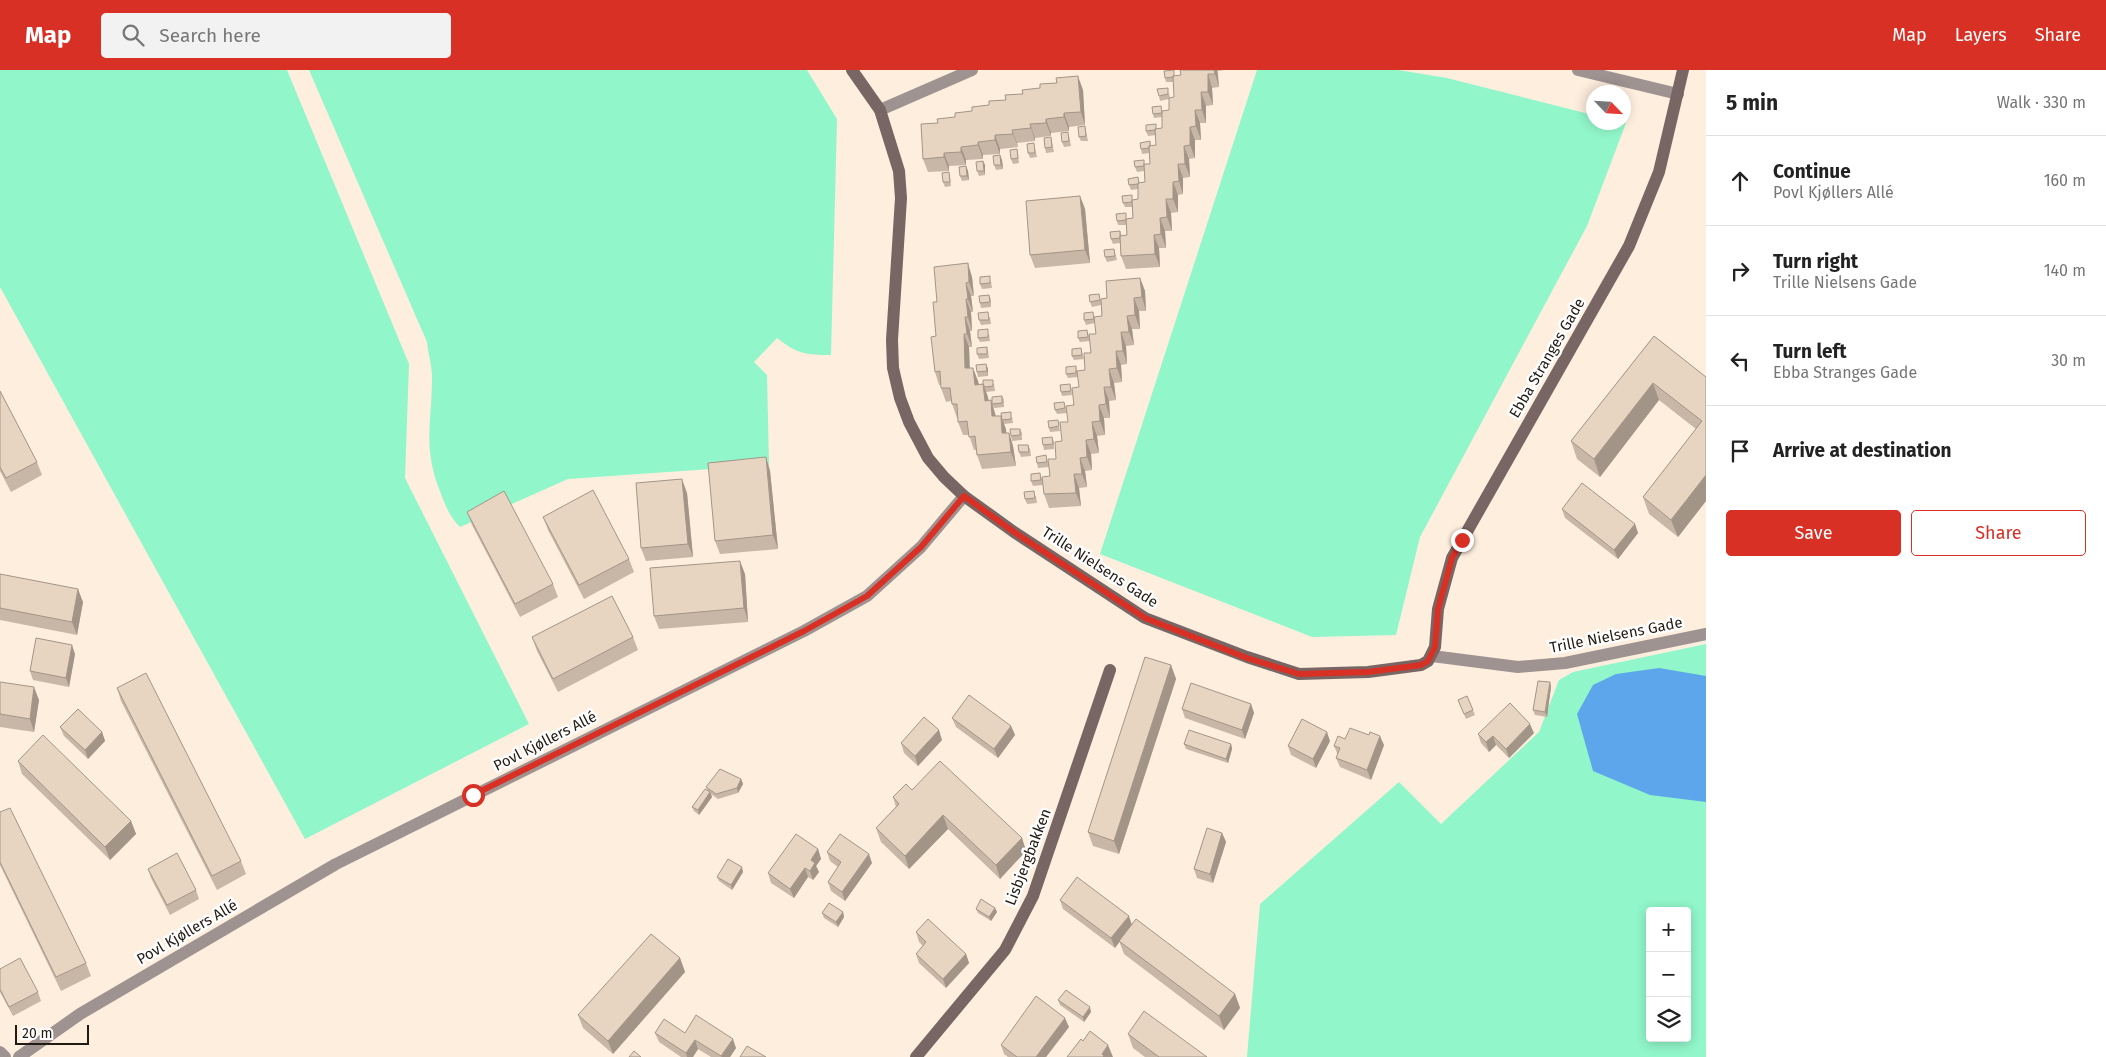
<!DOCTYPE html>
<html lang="en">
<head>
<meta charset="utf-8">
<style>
	:root { --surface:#fff; --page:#f2f2f2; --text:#222; --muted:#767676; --line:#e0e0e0; --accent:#d93025 }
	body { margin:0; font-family:"Fira Sans",sans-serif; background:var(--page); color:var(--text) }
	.controls { position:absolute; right:15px; bottom:15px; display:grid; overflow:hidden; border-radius:5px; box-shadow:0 2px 12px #0003 }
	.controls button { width:45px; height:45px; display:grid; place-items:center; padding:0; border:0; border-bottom:1px solid var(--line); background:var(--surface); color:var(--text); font:25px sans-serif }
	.compass { position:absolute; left:1586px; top:15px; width:45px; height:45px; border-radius:50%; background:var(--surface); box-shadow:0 2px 12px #0003; rotate:115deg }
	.scale { position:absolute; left:15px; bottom:12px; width:74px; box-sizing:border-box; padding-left:5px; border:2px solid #221b13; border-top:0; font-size:14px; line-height:18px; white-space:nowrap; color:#221b13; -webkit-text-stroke:4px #fefefe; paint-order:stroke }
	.stop { position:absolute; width:15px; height:15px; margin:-11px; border:4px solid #d93025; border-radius:50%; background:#fff }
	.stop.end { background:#d93025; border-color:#fff; box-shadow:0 1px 5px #0008 }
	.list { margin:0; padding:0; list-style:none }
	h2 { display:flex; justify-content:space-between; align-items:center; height:65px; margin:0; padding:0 20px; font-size:21px }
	h2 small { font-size:16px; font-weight:400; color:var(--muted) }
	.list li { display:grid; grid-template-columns:32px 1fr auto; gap:15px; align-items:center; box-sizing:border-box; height:90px; padding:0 20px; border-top:1px solid var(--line) }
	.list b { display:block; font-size:19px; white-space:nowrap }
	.list p { margin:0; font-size:16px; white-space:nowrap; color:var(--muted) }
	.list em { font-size:16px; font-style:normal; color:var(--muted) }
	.actions { display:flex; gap:10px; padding:15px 20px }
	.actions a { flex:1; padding:11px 0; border:1px solid var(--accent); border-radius:5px; text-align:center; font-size:18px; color:var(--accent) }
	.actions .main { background:var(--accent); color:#fff }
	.icon { flex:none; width:28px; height:28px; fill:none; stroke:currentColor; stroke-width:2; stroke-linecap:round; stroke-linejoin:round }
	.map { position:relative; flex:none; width:1706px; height:987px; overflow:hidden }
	header { display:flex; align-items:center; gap:30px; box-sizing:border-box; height:70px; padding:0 25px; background:var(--accent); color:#fff }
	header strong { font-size:24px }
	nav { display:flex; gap:28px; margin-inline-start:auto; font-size:18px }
	.search { width:350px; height:45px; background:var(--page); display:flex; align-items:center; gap:12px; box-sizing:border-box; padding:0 18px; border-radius:5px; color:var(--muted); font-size:19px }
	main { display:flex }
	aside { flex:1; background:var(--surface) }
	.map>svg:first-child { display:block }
</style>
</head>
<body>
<header>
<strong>Map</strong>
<div class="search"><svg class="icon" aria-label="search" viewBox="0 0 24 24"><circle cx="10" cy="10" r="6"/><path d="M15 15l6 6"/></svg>Search here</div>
<nav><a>Map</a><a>Layers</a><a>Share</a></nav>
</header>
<main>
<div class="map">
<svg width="1706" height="987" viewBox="0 0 1706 987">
	<rect width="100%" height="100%" fill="#feeede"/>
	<path fill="#91f6ca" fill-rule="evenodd" d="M 0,0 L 287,0 L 409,294 L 405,408 L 529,654 L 305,769 L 0,217 Z
		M 309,0 L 807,0 L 837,49 L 831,285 C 806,285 797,284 777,268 L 754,292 L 767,305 L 769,395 L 568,409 L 460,457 C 450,447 446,437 441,424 C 422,377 432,354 432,307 C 432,295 428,283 427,272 Z
		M 1257,0 L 1398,0 L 1447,8 L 1593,45 L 1594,52 L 1626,53 L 1587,156 L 1420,467 L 1396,565 L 1312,567 L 1100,484 Z
		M 1706,574 L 1706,987 L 1247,987 L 1260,834 L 1399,712 L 1441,754 L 1539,662 L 1559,610 L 1573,602 ZM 1650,841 L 1687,841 L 1687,968 L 1650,968 Z"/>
	<path fill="#5da6eb" d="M 1659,598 L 1706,606 L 1706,732 L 1650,725 L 1593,701 L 1577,644 L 1593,615 L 1616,604 Z"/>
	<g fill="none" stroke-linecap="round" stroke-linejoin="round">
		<path stroke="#9f9391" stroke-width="12" d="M 1578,0 L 1678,24
			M 880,40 L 972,0
			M 1432,586 L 1518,597 L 1565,593 L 1706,564
			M 0,982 L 5,987
			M 19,987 L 80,944 L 336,794 L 804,561 L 867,526 L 921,477 L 964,426"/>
		<path stroke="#786664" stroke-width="12" d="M 852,0 L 880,40 L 899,101 L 901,128 L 892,270 L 893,298 L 900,328 L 909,352 L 928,388 L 944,407 L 964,426 L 1014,462 L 1145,548 L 1247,587 L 1299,604 L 1368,602 L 1421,595 L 1428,591 L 1435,577 L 1438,539 L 1452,488 L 1629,176 L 1659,102 L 1683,0
			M 916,987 L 1005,880 L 1033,826 L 1110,600"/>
	</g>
	<path fill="#c8b7a6" d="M 1180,0 L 1225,0 L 1218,1 L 1219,17 L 1212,18 L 1213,35 L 1206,36 L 1206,53 L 1200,53 L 1201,70 L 1195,70 L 1195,88 L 1189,89 L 1190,107 L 1183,108 L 1183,124 L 1178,125 L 1178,142 L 1171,143 L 1172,161 L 1165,161 L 1166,178 L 1159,178 L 1160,197 L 1126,199 L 1121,186 L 1120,173 L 1113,174 L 1111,169 L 1120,161 L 1122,166 L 1127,165 L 1126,155 L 1118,155 L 1117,151 L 1133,148 L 1132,137 L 1125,137 L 1123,133 L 1134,130 L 1138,129 L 1138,119 L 1131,120 L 1129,115 L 1145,112 L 1144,101 L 1137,102 L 1135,97 L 1150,94 L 1150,83 L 1142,84 L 1141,79 L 1150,71 L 1151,76 L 1156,75 L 1156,65 L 1148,66 L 1146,61 L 1162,58 L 1162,47 L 1154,48 L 1153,44 L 1163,41 L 1169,40 L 1169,29 L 1160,31 L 1159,26 L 1169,23 L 1170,28 L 1174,27 L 1174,12 L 1166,12 L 1165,8 L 1181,5 Z
		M 1083,20 L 1085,55 L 1069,57 L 1069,61 L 1051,63 L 1051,66 L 1035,68 L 1035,71 L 1017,73 L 1018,77 L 1000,79 L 1000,84 L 983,85 L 983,89 L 966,90 L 966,95 L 949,96 L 949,101 L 928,102 L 923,89 L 938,53 L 1006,30 Z
		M 1085,56 L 1088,71 L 1081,71 L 1079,67 Z
		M 1069,66 L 1071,76 L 1064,77 L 1062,72 Z
		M 1051,67 L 1054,82 L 1046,83 L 1045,78 Z
		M 1035,78 L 1037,87 L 1030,88 L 1028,83 Z
		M 1017,79 L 1018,84 L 1019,93 L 1013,94 L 1011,89 Z
		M 1000,85 L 1002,90 L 1003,99 L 996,100 L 994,95 Z
		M 983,91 L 985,95 L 985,105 L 979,106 L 977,101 Z
		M 966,96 L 968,101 L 969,110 L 962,111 L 960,106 Z
		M 949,102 L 950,107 L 951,116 L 945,117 L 943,112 Z
		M 1080,126 L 1085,139 L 1090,193 L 1035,198 L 1030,185 Z
		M 1114,179 L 1117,190 L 1107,192 L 1105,187 Z
		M 972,207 L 974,226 L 971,226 L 973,242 L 971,242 L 972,261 L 970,261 L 972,277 L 969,277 L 970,298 L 978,311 L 979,314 L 994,314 L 995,321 L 986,322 L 989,331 L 991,330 L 996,346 L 1012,347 L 1013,353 L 1004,354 L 1006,363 L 1009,363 L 1013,376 L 1016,396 L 982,399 L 977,385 L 976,380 L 974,380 L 969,365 L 963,365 L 958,352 L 958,348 L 957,348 L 951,331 L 946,332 L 941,318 L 941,315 L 939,315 L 935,302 L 937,232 Z
		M 1140,208 L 1145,221 L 1146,241 L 1139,241 L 1140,259 L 1132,259 L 1134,275 L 1126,276 L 1127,294 L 1121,295 L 1122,312 L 1114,313 L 1116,330 L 1109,331 L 1110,348 L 1104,348 L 1105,365 L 1097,366 L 1099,383 L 1091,384 L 1092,400 L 1085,401 L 1087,417 L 1079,418 L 1081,436 L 1049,438 L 1044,424 L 1062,371 L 1079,317 L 1091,283 L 1096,264 L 1095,253 L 1086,255 L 1084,250 L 1095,247 L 1102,246 L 1101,235 L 1092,237 L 1090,232 L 1101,229 L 1107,228 Z
		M 991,211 L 992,218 L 982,219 L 980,214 Z
		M 989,225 L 991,230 L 991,237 L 981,238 L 980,233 Z
		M 990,247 L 991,254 L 981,255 L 979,250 Z
		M 989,264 L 990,271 L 980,272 L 978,268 Z
		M 1089,265 L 1090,271 L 1080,272 L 1078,268 Z
		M 1654,266 L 1706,307 L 1706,431 L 1678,467 L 1649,444 L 1643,427 L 1696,359 L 1659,330 L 1600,407 L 1577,389 L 1571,371 Z
		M 987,277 L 988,281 L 989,288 L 979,289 L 977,284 Z
		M 1081,278 L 1084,289 L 1074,290 L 1072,286 Z
		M 986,294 L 988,299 L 988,306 L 978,307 L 977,302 Z
		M 1076,296 L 1077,301 L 1078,307 L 1068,308 L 1066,304 Z
		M 1071,318 L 1072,325 L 1062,326 L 1061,322 Z
		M 0,321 L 37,392 L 42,405 L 11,422 L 0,401 Z
		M 1002,326 L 1004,330 L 1004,337 L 994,338 L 992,334 Z
		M 1064,332 L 1067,343 L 1057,344 L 1055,340 Z
		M 1058,350 L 1060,361 L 1050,362 L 1049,358 Z
		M 1020,359 L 1022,363 L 1022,370 L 1012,371 L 1011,366 Z
		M 1052,367 L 1054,372 L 1054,379 L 1044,380 L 1043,375 Z
		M 1028,375 L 1030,379 L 1031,386 L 1021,387 L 1019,382 Z
		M 1046,385 L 1049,397 L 1038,398 L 1037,393 Z
		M 766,387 L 770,401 L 778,479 L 720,484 L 715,471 Z
		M 1042,408 L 1043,415 L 1033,416 L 1031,411 Z
		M 687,423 L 693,487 L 646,491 L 641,478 Z
		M 1036,426 L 1037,433 L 1027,434 L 1025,429 Z
		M 1562,439 L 1635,454 L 1638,463 L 1618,489 L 1565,448 Z
		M 467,442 L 553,514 L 558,527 L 520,547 L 472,455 Z
		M 543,447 L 629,489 L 634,502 L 584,529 L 548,460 Z
		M 0,504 L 83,532 L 77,565 L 0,550 Z
		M 745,504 L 748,552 L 659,559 L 654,546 Z
		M 532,567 L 633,567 L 638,580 L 558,622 L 537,581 Z
		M 75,584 L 69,617 L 33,610 L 30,601 Z
		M 1171,595 L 1176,609 L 1119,784 L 1093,776 L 1088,762 Z
		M 0,612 L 39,630 L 34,662 L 0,657 Z
		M 1550,612 L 1551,617 L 1547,647 L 1535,645 L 1533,640 Z
		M 117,618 L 241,791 L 246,804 L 217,820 L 121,631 Z
		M 1467,626 L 1475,645 L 1466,649 L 1458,630 Z
		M 1251,634 L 1254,643 L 1245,669 L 1185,648 L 1182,639 Z
		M 952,648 L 1011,656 L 1015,665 L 998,688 L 956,657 Z
		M 60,657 L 102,662 L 105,671 L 88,689 L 64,666 Z
		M 1534,663 L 1509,688 L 1496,675 L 1489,682 L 1481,673 L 1478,664 Z
		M 1369,665 L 1384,675 L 1371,710 L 1340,697 L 1336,688 L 1338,685 L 1334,676 L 1345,669 Z
		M 942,670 L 918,696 L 904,683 L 901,673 Z
		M 1330,671 L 1316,698 L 1291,685 L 1288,676 Z
		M 1184,674 L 1231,674 L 1232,679 L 1228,693 L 1186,679 Z
		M 18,691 L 131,751 L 136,764 L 110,790 L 22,704 Z
		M 741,709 L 743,714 L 738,723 L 718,729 L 711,724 L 712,727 L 699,745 L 694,741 L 692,737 L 708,721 L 706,717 Z
		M 912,720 L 1022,768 L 1026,781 L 1000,809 L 948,759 L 909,799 L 881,772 L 876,758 L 896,737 L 893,727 Z
		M 0,742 L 86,893 L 91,906 L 61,921 L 0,795 Z
		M 1222,763 L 1226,772 L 1213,813 L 1197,808 L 1194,799 Z
		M 818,779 L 821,789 L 816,796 L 819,802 L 813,810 L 808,807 L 794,828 L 771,813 L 768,803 Z
		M 827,782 L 872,793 L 845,831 L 831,821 L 828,812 L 838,797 L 830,791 Z
		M 148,799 L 196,820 L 199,829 L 170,845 L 151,808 Z
		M 743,802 L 732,820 L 719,811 L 717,807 Z
		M 1060,830 L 1132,854 L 1235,924 L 1240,938 L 1224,960 L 1124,884 L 1119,871 L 1115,878 L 1063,839 Z
		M 995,838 L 997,842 L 991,851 L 978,843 L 976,839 Z
		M 843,842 L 844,847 L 838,857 L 824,848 L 822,843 Z
		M 916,862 L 966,884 L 969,893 L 946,918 L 919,893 L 916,884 L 923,876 L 919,872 Z
		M 680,888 L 685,902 L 613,984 L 583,958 L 578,945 Z
		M 0,899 L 38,922 L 41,931 L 13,946 L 0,922 Z
		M 1058,930 L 1091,942 L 1084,952 L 1060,935 Z
		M 1069,957 L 1046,987 L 1008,987 L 1004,984 L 1001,975 Z
		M 655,963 L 685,963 L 736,978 L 730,987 L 711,987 L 698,979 L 693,987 L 681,987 L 659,972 Z
		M 1128,964 L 1207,987 L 1145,987 L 1133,978 Z"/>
	<path fill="#a29587" d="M 1214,0 L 1217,0 L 1219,17 L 1215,4 Z
		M 1208,4 L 1212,18 L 1213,35 L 1208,22 Z
		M 1078,6 L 1083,20 L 1085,55 L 1081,42 Z
		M 1201,22 L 1206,36 L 1206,53 L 1202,40 Z
		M 1195,40 L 1200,53 L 1201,70 L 1196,56 Z
		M 1064,43 L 1069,57 L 1069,61 L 1064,47 Z
		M 1046,49 L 1051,63 L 1051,66 L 1046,53 Z
		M 1030,54 L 1035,68 L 1035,71 L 1031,58 Z
		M 1190,57 L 1195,70 L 1195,88 L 1190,75 Z
		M 1012,60 L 1017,73 L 1018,77 L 1013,64 Z
		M 995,65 L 1000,79 L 1000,84 L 995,70 Z
		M 978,72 L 983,85 L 983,89 L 978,75 Z
		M 1184,76 L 1189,89 L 1190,107 L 1185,94 Z
		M 961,77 L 966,90 L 966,95 L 961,82 Z
		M 944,83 L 949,96 L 949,101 L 944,87 Z
		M 1000,85 L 1002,90 L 1003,99 L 1001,95 Z
		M 983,91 L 985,95 L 985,105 L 984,101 Z
		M 1178,94 L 1183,108 L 1183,124 L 1179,111 Z
		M 966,96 L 968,101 L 969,110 L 967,106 Z
		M 1173,112 L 1178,125 L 1178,142 L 1173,129 Z
		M 1080,126 L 1085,139 L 1090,193 L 1085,180 Z
		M 1166,129 L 1171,143 L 1172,161 L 1167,147 Z
		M 1160,148 L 1165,161 L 1166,178 L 1161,164 Z
		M 1154,165 L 1159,178 L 1160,197 L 1155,184 Z
		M 968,193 L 972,207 L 974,226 L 969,212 Z
		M 1140,208 L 1145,221 L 1146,241 L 1142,227 Z
		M 966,213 L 971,226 L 973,242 L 968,229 Z
		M 1134,228 L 1139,241 L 1140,259 L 1135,245 Z
		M 966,229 L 971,242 L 972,261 L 968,247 Z
		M 1127,246 L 1132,259 L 1134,275 L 1129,262 Z
		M 965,247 L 970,261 L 972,277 L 967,264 Z
		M 1121,262 L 1126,276 L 1127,294 L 1123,281 Z
		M 964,264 L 969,277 L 970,312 L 965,298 Z
		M 1116,281 L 1121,295 L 1122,312 L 1117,298 Z
		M 986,294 L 988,299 L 988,306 L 987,301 Z
		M 973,298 L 978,311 L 980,328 L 975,315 Z
		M 1109,299 L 1114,313 L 1116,330 L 1111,317 Z
		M 1653,313 L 1659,330 L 1600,407 L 1594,389 Z
		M 983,314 L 988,327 L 990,344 L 985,331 Z
		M 1104,317 L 1109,331 L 1110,348 L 1106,334 Z
		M 991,330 L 995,344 L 997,360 L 992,346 Z
		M 1099,335 L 1104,348 L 1105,365 L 1100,351 Z
		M 1001,346 L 1006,359 L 1007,377 L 1002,363 Z
		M 1092,352 L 1097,366 L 1099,383 L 1094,369 Z
		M 1009,363 L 1013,376 L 1016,396 L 1011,382 Z
		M 1086,370 L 1091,384 L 1092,400 L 1087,387 Z
		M 766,387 L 770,401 L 778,479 L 773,465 Z
		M 1080,388 L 1085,401 L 1087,417 L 1082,404 Z
		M 1074,404 L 1079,418 L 1081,436 L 1076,423 Z
		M 1706,405 L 1706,431 L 1678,467 L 1671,450 Z
		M 682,409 L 687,423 L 693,487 L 688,474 Z
		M 1635,454 L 1638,463 L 1618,489 L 1614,480 Z
		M 740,491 L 745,504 L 748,552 L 744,538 Z
		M 78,519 L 83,532 L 77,565 L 72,552 Z
		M 72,575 L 75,584 L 69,617 L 66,608 Z
		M 1171,595 L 1176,609 L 1119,784 L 1114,771 Z
		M 1550,612 L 1551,617 L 1547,647 L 1545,642 Z
		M 34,617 L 39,630 L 34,662 L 30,649 Z
		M 1251,634 L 1254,643 L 1245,669 L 1242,660 Z
		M 1530,654 L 1534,663 L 1509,688 L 1506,679 Z
		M 1011,656 L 1015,665 L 998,688 L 994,679 Z
		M 939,660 L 942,670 L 918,696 L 915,686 Z
		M 102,662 L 105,671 L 88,689 L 85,680 Z
		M 1327,662 L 1330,671 L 1316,698 L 1313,689 Z
		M 1380,666 L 1384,675 L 1371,710 L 1367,700 Z
		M 1493,666 L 1496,675 L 1489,682 L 1486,672 Z
		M 1231,674 L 1232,679 L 1228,693 L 1226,689 Z
		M 741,709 L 743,714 L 738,723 L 737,718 Z
		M 710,722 L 712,727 L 699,745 L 698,740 Z
		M 943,745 L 948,759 L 909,799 L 905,786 Z
		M 131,751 L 136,764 L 110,790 L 105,777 Z
		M 1222,763 L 1226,772 L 1213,813 L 1210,804 Z
		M 1022,768 L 1026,781 L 1000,809 L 996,795 Z
		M 818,779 L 821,789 L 816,796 L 819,802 L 813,810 L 810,801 L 811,790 Z
		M 869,784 L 872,793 L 845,831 L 842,822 Z
		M 742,797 L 743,802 L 732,820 L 731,815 Z
		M 805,798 L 808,807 L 794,828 L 790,819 Z
		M 995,838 L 997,842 L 991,851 L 989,847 Z
		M 843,842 L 844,847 L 838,857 L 836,852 Z
		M 1129,846 L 1132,855 L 1115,878 L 1111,868 Z
		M 966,884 L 969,893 L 946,918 L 943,909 Z
		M 680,888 L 685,902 L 613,984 L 608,971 Z
		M 1235,924 L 1240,938 L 1224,960 L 1219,946 Z
		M 1090,937 L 1091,942 L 1084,952 L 1083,947 Z
		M 1065,948 L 1069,957 L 1046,987 L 1036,987 Z
		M 733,969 L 736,978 L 730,987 L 721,987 Z
		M 695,970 L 698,979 L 693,987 L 687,987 L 686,983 Z
		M 1108,975 L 1113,987 L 1103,987 L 1102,984 Z"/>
	<path fill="#e8d5c1" stroke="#a29587" d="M 1174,0 L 1174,5 L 1173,6 L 1173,7 L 1165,8 L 1164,1 Z
		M 1180,0 L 1214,0 L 1215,4 L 1208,4 L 1208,22 L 1201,22 L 1202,40 L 1195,40 L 1196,56 L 1190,57 L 1190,75 L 1184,76 L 1185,94 L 1178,94 L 1179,111 L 1173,112 L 1173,129 L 1166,129 L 1167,147 L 1160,148 L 1161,164 L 1154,165 L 1155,184 L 1121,186 L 1120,166 L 1127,165 L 1126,149 L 1133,148 L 1132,130 L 1138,129 L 1138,113 L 1145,112 L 1144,94 L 1150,94 L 1149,76 L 1156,75 L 1155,59 L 1162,58 L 1162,41 L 1169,40 L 1169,28 L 1174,27 L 1173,6 L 1181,5 Z
		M 1078,6 L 1081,42 L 1064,43 L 1064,47 L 1046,49 L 1046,53 L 1030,54 L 1031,58 L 1012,60 L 1013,64 L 995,65 L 995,70 L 978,72 L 978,75 L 961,77 L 961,82 L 944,83 L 944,87 L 923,89 L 921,54 L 938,53 L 937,49 L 955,47 L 955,43 L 972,41 L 972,37 L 989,35 L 989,31 L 1006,30 L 1005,25 L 1023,24 L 1022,20 L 1040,18 L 1040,14 L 1057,13 L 1056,8 Z
		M 1168,18 L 1168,24 L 1159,26 L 1157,19 Z
		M 1161,36 L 1162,43 L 1153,44 L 1152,37 Z
		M 1156,54 L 1156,59 L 1155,59 L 1155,60 L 1146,61 L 1146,55 Z
		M 1085,56 L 1086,66 L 1079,67 L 1078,57 Z
		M 1068,62 L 1069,71 L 1062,72 L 1061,63 Z
		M 1051,67 L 1052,77 L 1045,78 L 1044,68 Z
		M 1150,71 L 1150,76 L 1149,76 L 1149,78 L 1141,79 L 1140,73 Z
		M 1034,73 L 1035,83 L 1028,83 L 1027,74 Z
		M 1017,79 L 1018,88 L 1011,89 L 1010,80 Z
		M 1000,85 L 1001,95 L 994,95 L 993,86 Z
		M 1144,90 L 1144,96 L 1135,97 L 1134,91 Z
		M 983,91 L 984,101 L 977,101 L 976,92 Z
		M 966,96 L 967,106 L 960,106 L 959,97 Z
		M 949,102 L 950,112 L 943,112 L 942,103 Z
		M 1138,107 L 1139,113 L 1138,114 L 1129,115 L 1128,109 Z
		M 1132,125 L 1132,132 L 1123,133 L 1122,126 Z
		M 1080,126 L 1085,180 L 1030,185 L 1026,131 Z
		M 1126,143 L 1126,150 L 1117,151 L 1116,144 Z
		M 1120,161 L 1120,168 L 1111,169 L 1110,162 Z
		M 1114,179 L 1115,186 L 1105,187 L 1104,180 Z
		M 968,193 L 969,212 L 966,213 L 968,229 L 966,229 L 968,247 L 965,247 L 967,264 L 964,264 L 965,298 L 973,298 L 975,315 L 983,314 L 985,331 L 991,330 L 992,346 L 1001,346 L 1002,363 L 1009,363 L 1011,382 L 977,385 L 975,366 L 969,367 L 967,351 L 958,352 L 957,334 L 952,334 L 950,318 L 941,318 L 940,301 L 935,302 L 931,267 L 936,266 L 933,232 L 937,232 L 934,197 Z
		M 990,206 L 990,213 L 980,214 L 980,207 Z
		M 1140,208 L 1142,227 L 1134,228 L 1135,245 L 1127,246 L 1129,262 L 1121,262 L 1123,281 L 1116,281 L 1117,298 L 1109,299 L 1111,317 L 1104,317 L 1106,334 L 1099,335 L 1100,351 L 1092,352 L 1094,369 L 1086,370 L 1087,387 L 1080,388 L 1082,404 L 1074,404 L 1076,423 L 1044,424 L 1042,407 L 1050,406 L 1048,389 L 1056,389 L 1055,372 L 1062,371 L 1060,352 L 1068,352 L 1066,336 L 1074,335 L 1072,318 L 1079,317 L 1077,301 L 1085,300 L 1084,283 L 1091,283 L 1089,264 L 1096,264 L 1094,247 L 1102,246 L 1101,229 L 1107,228 L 1106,211 Z
		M 1099,224 L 1100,230 L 1090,232 L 1089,225 Z
		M 989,225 L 990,232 L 980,233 L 979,226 Z
		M 988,242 L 989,250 L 979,250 L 978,243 Z
		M 1093,242 L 1094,249 L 1084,250 L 1084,243 Z
		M 988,259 L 988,267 L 978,268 L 978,260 Z
		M 1087,260 L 1088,267 L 1078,268 L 1078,261 Z
		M 1654,266 L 1706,307 L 1706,405 L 1671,450 L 1643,427 L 1702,351 L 1653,313 L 1594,389 L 1571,371 Z
		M 987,277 L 987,284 L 977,284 L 977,278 Z
		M 1081,278 L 1082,285 L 1072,286 L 1072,279 Z
		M 986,294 L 987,301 L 977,302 L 976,295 Z
		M 1076,296 L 1076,303 L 1066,304 L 1066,297 Z
		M 983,310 L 993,310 L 993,316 L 985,317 L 983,314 Z
		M 1070,314 L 1071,321 L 1061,322 L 1060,315 Z
		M 0,321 L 37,392 L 6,408 L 0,397 Z
		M 1002,326 L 1002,333 L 992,334 L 992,327 Z
		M 1064,332 L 1065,338 L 1055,340 L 1054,333 Z
		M 1011,342 L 1011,349 L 1002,350 L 1001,343 Z
		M 1058,350 L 1059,356 L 1049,358 L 1048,351 Z
		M 1010,359 L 1020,359 L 1020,365 L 1011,366 Z
		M 1052,367 L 1053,374 L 1043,375 L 1042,368 Z
		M 1018,375 L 1028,375 L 1029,382 L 1019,382 Z
		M 1046,385 L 1047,392 L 1037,393 L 1036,387 Z
		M 766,387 L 773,465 L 715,471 L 708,393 Z
		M 1040,403 L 1041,410 L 1031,411 L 1031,404 Z
		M 682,409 L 688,474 L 641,478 L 636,413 Z
		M 1582,413 L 1635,454 L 1614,480 L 1562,439 Z
		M 593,420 L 629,489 L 579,515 L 543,447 Z
		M 504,421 L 553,514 L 515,534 L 467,442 Z
		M 1034,421 L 1035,428 L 1025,429 L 1024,422 Z
		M 740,491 L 744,538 L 654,546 L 650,498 Z
		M 0,504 L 78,519 L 72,552 L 0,538 Z
		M 612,526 L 633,567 L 553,609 L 532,567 Z
		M 36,568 L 72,575 L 66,608 L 30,601 Z
		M 1145,587 L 1171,595 L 1114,771 L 1088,762 Z
		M 146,603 L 241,791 L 212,806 L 117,618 Z
		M 1538,611 L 1550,612 L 1545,642 L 1533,640 Z
		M 0,612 L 34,617 L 30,649 L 0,644 Z
		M 1191,613 L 1251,634 L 1242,660 L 1182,639 Z
		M 969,625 L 1011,656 L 994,679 L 952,648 Z
		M 1467,626 L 1473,640 L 1464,644 L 1458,630 Z
		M 1510,633 L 1530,654 L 1506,679 L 1493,666 L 1486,672 L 1478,664 Z
		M 78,639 L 102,662 L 85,680 L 60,657 Z
		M 924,647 L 939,660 L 915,686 L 901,673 Z
		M 1302,649 L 1327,662 L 1313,689 L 1288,676 Z
		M 1350,658 L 1369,665 L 1370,662 L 1380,666 L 1367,700 L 1336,688 L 1340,678 L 1334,676 L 1338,666 L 1345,669 Z
		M 1189,660 L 1231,674 L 1226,689 L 1184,674 Z
		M 43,665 L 131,751 L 105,777 L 18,691 Z
		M 940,691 L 1022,768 L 996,795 L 943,745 L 905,786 L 876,758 L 899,734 L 893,727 L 906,714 L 912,720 Z
		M 720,699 L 741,709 L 737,718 L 716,724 L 706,717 Z
		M 705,719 L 710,722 L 698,740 L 692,737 Z
		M 10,738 L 86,893 L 56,907 L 0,792 L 0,742 Z
		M 1207,758 L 1222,763 L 1210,804 L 1194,799 Z
		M 796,764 L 818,779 L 811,790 L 815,793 L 810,801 L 805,798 L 790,819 L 768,803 Z
		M 840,764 L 869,784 L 842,822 L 828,812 L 841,792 L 827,782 Z
		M 177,783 L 196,820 L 167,835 L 148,799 Z
		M 728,789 L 742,797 L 731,815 L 717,807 Z
		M 1077,807 L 1129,846 L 1111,868 L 1060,830 Z
		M 981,829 L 995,838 L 989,847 L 976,839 Z
		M 829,833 L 843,842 L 836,852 L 822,843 Z
		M 928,849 L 966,884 L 943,909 L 916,884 L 926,872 L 916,862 Z
		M 1136,849 L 1235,924 L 1219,946 L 1119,871 Z
		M 651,864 L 680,888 L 608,971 L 578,945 Z
		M 20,888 L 38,922 L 9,937 L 0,919 L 0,899 Z
		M 1066,920 L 1090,937 L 1083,947 L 1058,930 Z
		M 1036,926 L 1065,948 L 1036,987 L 1017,987 L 1001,975 Z
		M 1144,941 L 1207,987 L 1159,987 L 1128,964 Z
		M 696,945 L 733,969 L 721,986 L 695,970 L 686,983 L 655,963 L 664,949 L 685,963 Z
		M 1090,961 L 1108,975 L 1102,984 L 1104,986 L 1103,987 L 1067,987 L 1081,969 L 1083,971 Z
		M 747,976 L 766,987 L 740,987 Z
		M 634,981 L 641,987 L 629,987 Z"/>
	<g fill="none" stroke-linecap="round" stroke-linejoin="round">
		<path stroke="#d93025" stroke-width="6" d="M 473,725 L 804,561 L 867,526 L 921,477 L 964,426 L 1014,462 L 1145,548 L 1247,588 L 1299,604 L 1368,602 L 1421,595 L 1428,591 L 1435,577 L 1438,539 L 1452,488 L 1462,470"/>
	</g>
	<g text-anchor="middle" stroke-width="5" stroke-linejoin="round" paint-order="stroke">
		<g font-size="15" fill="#221b13" stroke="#fefefe">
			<text transform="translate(1547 288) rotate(-60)" y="5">Ebba Stranges Gade</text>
			<text transform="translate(1100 497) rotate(33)" y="5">Trille Nielsens Gade</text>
			<text transform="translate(1616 565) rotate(-11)" y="5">Trille Nielsens Gade</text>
			<text transform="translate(545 671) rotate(-27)" y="5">Povl Kjøllers Allé</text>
			<text transform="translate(1028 787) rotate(-69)" y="5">Lisbjergbakken</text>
			<text transform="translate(187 862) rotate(-30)" y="5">Povl Kjøllers Allé</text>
		</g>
	</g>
</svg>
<div class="controls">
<button>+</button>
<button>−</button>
<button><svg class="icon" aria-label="layers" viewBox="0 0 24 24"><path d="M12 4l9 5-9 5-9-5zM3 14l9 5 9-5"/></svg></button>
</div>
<svg class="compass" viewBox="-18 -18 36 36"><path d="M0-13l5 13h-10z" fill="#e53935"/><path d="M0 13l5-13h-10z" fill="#767676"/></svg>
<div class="scale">20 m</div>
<div class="stop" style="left:473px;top:725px"></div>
<div class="stop end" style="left:1462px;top:470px"></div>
</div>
<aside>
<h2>5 min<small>Walk · 330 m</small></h2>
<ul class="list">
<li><svg class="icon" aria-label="ahead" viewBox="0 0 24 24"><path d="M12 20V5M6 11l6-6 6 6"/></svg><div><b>Continue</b><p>Povl Kjøllers Allé</p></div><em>160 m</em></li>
<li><svg class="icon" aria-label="right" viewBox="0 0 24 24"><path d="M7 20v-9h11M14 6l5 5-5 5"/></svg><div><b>Turn right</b><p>Trille Nielsens Gade</p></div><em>140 m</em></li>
<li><svg class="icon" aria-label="left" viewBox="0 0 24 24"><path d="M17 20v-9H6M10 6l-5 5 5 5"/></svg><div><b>Turn left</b><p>Ebba Stranges Gade</p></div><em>30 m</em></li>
<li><svg class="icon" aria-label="arrive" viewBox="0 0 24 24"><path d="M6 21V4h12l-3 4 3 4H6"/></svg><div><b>Arrive at destination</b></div></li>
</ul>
<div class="actions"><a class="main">Save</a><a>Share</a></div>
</aside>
</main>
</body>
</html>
